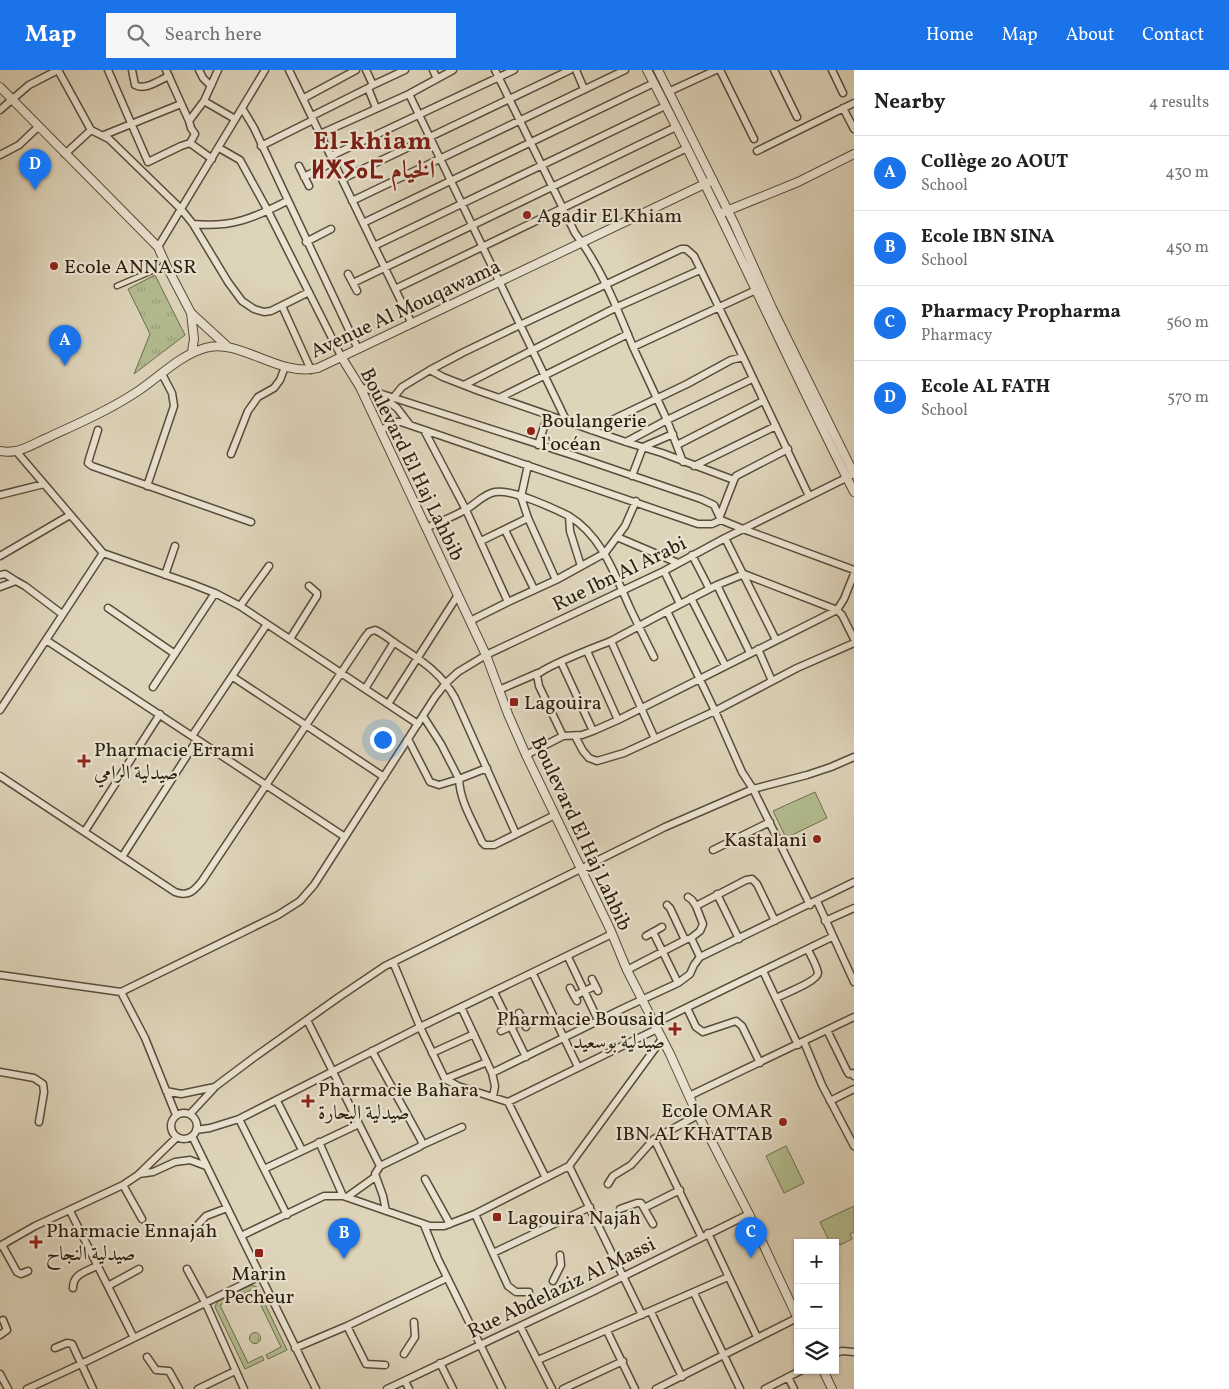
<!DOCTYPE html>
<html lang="en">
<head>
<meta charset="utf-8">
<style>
	:root { --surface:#fff; --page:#f6f6f6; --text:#202124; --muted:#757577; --line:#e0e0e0; --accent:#1a73e8 }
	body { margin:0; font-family:Vollkorn,Amiri,"Noto Sans Tifinagh",serif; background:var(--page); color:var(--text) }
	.controls { position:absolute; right:15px; bottom:15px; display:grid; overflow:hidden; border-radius:0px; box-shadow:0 1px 4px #0004 }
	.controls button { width:45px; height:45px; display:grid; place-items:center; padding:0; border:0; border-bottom:1px solid var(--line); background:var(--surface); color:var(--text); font:25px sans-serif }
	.you { position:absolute; left:382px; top:669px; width:18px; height:18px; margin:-12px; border:4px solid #fff; border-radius:50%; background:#1a73e8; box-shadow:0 0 0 8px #1a73e833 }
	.badge { display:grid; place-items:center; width:32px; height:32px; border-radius:50%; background:var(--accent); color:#fff; font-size:16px; font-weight:700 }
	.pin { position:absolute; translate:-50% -41px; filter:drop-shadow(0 1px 2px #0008) }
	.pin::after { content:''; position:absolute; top:26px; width:18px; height:15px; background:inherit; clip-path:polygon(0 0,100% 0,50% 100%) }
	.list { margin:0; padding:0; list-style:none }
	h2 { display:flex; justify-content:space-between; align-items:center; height:65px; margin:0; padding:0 20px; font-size:21px }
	h2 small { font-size:16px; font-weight:400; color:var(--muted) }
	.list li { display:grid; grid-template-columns:32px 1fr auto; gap:15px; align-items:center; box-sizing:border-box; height:75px; padding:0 20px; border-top:1px solid var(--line) }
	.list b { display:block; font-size:19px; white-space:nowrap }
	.list p { margin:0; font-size:16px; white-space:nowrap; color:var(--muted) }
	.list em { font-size:16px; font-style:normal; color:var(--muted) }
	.icon { flex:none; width:28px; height:28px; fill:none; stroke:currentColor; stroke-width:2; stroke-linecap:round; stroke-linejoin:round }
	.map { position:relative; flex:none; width:854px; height:1319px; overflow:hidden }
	header { display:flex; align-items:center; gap:30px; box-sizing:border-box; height:70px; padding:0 25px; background:var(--accent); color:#fff }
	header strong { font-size:24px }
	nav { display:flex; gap:28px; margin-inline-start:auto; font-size:18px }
	.search { width:350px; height:45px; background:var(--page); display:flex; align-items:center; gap:12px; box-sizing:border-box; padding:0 18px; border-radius:0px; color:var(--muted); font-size:19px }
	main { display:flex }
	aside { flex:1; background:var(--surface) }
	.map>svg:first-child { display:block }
</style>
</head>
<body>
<header>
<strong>Map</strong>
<div class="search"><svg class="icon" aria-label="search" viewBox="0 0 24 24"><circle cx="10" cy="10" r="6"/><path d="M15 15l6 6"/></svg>Search here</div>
<nav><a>Home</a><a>Map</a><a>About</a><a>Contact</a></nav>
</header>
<main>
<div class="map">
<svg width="854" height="1319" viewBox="0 0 854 1319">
	<defs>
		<pattern id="grass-tufts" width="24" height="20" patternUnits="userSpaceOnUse" patternTransform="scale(1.25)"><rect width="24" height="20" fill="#b2bc8f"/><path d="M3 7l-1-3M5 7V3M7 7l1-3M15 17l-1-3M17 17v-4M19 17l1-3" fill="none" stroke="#99a17a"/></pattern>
	</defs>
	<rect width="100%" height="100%" fill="#ded4ba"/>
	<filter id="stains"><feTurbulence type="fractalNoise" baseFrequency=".004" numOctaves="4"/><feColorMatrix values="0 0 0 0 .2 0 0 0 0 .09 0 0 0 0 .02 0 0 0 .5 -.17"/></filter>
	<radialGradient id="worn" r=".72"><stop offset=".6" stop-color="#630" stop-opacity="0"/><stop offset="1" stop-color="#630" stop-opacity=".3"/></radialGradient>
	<path fill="url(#grass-tufts)" stroke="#6e6d4e" d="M 155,205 L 185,265 L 134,304 L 150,264 L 128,219 Z
		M249.5 1268a5.5 5.5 0 1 1 11 0a5.5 5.5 0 1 1-11 0Z"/>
	<path fill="#b2bc8f" stroke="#6e6d4e" d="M 815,722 L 827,748 L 786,768 L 773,741 Z
		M 786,1076 L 804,1113 L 784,1123 L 766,1086 Z
		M 854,1136 L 854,1162 L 850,1164 L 852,1169 L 840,1175 L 837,1170 L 830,1173 L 820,1152 Z
		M 251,1215 L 257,1217 L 287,1280 L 268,1289 L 266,1285 L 281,1277 L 253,1219 L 220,1235 L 248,1293 L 262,1286 L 264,1290 L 245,1299 L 215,1237 L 217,1232 Z"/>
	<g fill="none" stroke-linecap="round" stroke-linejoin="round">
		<defs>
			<path id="pedestrian" d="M 117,216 L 166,195"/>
			<path id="minor" d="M 58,0 L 91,60 L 109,69 L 181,139 L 193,154 L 228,212 L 242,231 L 254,239 L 264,242 L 271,241 L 309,222
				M 108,0 L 148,92 L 181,76 L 190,73 L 212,89
				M 132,0 L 135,15 C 145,21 159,10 169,6
				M 166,0 L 189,51 L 204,31 L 218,0
				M 199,0 L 203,8 L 211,16
				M 289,0 L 412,254
				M 366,0 L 373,15 L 368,18 L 376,38
				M 433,0 L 437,9
				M 495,0 L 575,163 C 601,197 617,238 633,277 L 756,220
				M 576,0 L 584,19
				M 720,0 L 754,69
				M 774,0 L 797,47
				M 832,0 L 843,23
				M 373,15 L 405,0
				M 668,22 L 716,0
				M 409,24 L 566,350
				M 304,28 L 356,0
				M 204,31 L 235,49
				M 242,38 L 254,58 L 358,279
				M 843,38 L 854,59
				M 0,40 L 29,15 L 58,0
				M 312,46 L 368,18
				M 189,51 L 191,58 L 195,64 L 190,73
				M 320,64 L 409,24 L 453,0
				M 104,65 L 181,34
				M 261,76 L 313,50
				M 219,78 L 240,90 L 268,141 L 342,288
				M 757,81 L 854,33
				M 65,84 L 91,60
				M 0,85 L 19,75 L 39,56
				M 331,86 L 514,0
				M 299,96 L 309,116
				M 304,107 L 333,92
				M 342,109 L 570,0
				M 352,131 L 625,0
				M 363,153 L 654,13
				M 193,154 C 231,158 254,148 287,131
				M 306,172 L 331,159
				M 374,176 L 665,36
				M 158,177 L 265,0
				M 348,204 L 357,221
				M 353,213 L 676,57
				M 395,219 L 687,78
				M 282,236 L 311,300
				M 633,277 L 667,350 L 683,392
				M 430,300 L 462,283 L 520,255 L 681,179 L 686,179 L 694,186 L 743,287
				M 464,315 L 617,237 L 700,200
				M 360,317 L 572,385 L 701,429 L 714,435 L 721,450 L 743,459 L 854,500
				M 380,325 L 397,338 L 410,355
				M 393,328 L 402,317 L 430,300 L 443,307 L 479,321 L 626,372 L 662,383 L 734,410 L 736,406 L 788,379
				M 499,328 L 628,264
				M 98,360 L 89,389 L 88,393 L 92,396 L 251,452
				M 424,360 L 466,440 L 508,532 L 556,510 L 605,483 L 625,456 L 636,431
				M 591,360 L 687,314 L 731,290 L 743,287 L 809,426
				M 381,361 L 392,352 L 401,352 L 698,454 L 712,454 L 721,450
				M 626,372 L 667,350 L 752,309
				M 538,375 L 548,345
				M 677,375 L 763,331
				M 16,381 L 103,483 L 192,514 L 215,523 L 240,536 L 418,654
				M 231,384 L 248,341 L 258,327 L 274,318 L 280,310 L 285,297
				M 694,396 L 776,356
				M 632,406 L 643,377 L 673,364
				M 147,416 L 174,336 L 172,323 L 162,304
				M 0,425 L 44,414
				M 569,446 C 602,466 615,505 630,538 C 638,555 646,571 654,587
				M 720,446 L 734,410
				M 528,448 L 521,427 L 528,395
				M 426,458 C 439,452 453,447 465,440 C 475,435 483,424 495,422 C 512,419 553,438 569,446 L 570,461 L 581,496
				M 505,460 L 534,519
				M 617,467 L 678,493
				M 725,468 L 776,570
				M 481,471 L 528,448 L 556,510
				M 692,485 L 709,518
				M 0,486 L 70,445
				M 664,501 L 680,534
				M 0,505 L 5,504 L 16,511
				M 165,505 L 175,476
				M 717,515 L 750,583
				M 0,517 L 16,511 L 25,516 L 62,544
				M 691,528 L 725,595
				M 240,536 L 269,496
				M 108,538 L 175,584
				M 470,551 L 508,532
				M 290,569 L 317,526 L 317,523 L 309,516
				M 46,570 L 345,767
				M 611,571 L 667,541
				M 758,579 L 772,611
				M 587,581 L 618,650
				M 561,592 L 593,661 L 618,650 L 837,540 L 844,529 L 854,504
				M 233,607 L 384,707
				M 153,617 L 215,523
				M 365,619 L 394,572
				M 499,620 L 538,603
				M 388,634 L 458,525
				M 0,640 L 103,483
				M 192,666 L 267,554
				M 563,666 L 539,616 L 537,605 C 547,595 596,577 611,571 L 655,669
				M 575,666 L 583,681 L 589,688 L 597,691 L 624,683 L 715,641 L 797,598 L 854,573
				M 408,669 L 430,712 L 439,715 L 459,709 L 441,674 L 423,646
				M 526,685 L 563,666 L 582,665 L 593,661
				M 487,698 L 459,709 C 460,732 473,751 482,772 L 485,775 L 494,775 L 555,745
				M 0,706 L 175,822 C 188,827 194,821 202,811 L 365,567 L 369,562 L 375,560 C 382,563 388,568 395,573 C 419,589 441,602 455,628 L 516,764
				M 85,761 L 160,644
				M 713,780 L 770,752
				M 122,787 L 197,670
				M 717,824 L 739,869
				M 688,827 L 692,830 L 696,836 L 746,810 L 752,809 L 757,814 L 775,851
				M 817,831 L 854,912
				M 667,835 L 670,838 L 685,870 L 691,868 L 700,887
				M 810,835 L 753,719 L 742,702 L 715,641 L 667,541 L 717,515 L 744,504 L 837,540 L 842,545 L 854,569
				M 825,851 L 854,838
				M 653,862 L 678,913
				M 646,866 L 662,857
				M 691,868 L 700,861 L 703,854 L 696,836
				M 568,887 L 598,950
				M 393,892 L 420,957 L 445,1009 L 458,1016 L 508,1032 L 546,1108
				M 627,900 L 685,870
				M 763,901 L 798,975
				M 533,904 L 578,997
				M 0,905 L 121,922 L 278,845 L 300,831 L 314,815 L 435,627 L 446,613 L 458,602 L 486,585 L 664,501 L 725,468 L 850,406
				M 592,909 L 598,921
				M 570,918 L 577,931
				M 121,922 L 145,968 L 176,1045
				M 494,922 L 526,987
				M 574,926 L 595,916
				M 776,928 C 784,924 818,911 818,903 C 817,896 811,886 808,880
				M 461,937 L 492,1003 L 624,938 L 678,913 L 690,904 L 694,895 L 700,887 L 854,812
				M 687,938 L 696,957 L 703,962 L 736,951 L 742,956 L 760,993
				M 519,943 L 526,957
				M 307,950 L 380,1096 L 375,1104 L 383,1126 L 386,1141
				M 655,953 L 832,867
				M 827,960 L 847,1001 L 849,1004 L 852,1003 L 854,1006
				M 501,961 L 523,951
				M 804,972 L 822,1015 L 854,1076
				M 372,981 L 421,1070 L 422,1075 L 419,1077 L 380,1096
				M 432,983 L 474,964
				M 0,1002 L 34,1008 L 43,1014 L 44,1022 L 39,1052
				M 492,1003 L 495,1016 L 493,1027
				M 445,1009 L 487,992
				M 166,1021 L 181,1024 L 215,1017
				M 689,1026 L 854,947
				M 277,1031 L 302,1080
				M 830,1031 L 854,1019
				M 508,1032 L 657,959
				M171 1056a13 13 0 1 1 26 0a13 13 0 1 1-26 0Z
				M 190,1044 L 216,1016 L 256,986 L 339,927 L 385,896 L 665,757 L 753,719 L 807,705 L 831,697 L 854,687
				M 239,1049 L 287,1145
				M 196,1060 L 210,1058 L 239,1049 L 420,957 L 612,864
				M 192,1066 L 316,1319
				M 654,1069 L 701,1166
				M 319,1072 L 343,1126
				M 422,1075 L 462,1057
				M 569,1096 L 642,1245
				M 264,1099 L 359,1054
				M 139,1104 L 153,1102 L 175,1092 L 190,1090 L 206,1096
				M 425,1109 L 450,1154
				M 608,1114 L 613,1106 L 631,1095 L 654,1069 L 698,1045
				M 123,1115 L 142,1149
				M 347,1127 L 375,1107
				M 644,1138 L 680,1120
				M 620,1139 L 637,1133 L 641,1133 L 653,1154
				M 70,1141 L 134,1268
				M 475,1144 L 508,1216 L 516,1222 L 529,1222
				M 424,1155 L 438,1189 L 502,1319
				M 193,1160 L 206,1146 L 227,1138
				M 708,1163 L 757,1267
				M 241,1166 L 324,1126 L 343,1126 L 430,1156 L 444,1156 L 475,1144 L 569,1096 L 662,969
				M 2,1175 L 17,1202 L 21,1204 L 28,1201
				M 0,1176 L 35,1156 L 123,1115 L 138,1105 L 177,1067
				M 493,1183 L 590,1137
				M 187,1199 L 206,1234 L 244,1319
				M 553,1211 L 561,1195 L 560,1185
				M 108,1216 L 139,1199
				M 73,1218 C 73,1204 85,1202 97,1196
				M 694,1223 L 740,1319
				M 651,1242 L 682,1307
				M 347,1256 L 366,1294 L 385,1295
				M 520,1256 L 552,1319
				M 607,1261 L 635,1319
				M 0,1265 L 7,1260 L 3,1250
				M 55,1278 L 67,1273 L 72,1274 L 93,1319
				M 295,1278 L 347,1256 L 447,1208
				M 835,1283 L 842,1281 L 854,1282
				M 404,1284 L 415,1267 L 414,1252
				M 147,1287 L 156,1300 L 169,1301 L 179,1319
				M 538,1290 L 728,1207
				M 440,1293 L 453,1319
				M 0,1304 L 8,1319
				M 788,1307 L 794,1319
				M 405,1311 L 409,1319
				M 27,1319 L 81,1294 L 260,1206
				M 198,1319 L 235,1301
				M 387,1319 L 594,1221 L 749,1144
				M 563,1319 L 623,1291
				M 656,1319 L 797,1248
				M 765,1319 L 802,1300"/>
			<path id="tertiary" d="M 647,0 C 720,138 783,282 854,422
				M 658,0 L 734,153 L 772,238 L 854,404
				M 0,17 L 158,177 L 166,195 L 191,243 L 194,269 L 192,282
				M 724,142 L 798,112 L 854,84
				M 191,243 L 228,277
				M 342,288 L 360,317 L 486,585 L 508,644 L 526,685 L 610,859 L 627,900 L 670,984 L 693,1035 L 749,1144 L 798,1249
				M 0,381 C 5,382 10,382 15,381 C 25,380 37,372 47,368 C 79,353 112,339 141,319 C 161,305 181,285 205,278 C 239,267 279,308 318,298 L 713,110
				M 823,1300 L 832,1319"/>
		</defs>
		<use href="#pedestrian" stroke="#584c39" stroke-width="7"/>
		<use href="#minor" stroke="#584c39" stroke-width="9"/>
		<use href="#tertiary" stroke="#584c39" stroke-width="10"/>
		<use href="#pedestrian" stroke="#eae3d2" stroke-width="4.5"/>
		<use href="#minor" stroke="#eae3d2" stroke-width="6"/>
		<use href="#tertiary" stroke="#eae3d2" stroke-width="8"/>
	</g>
	<g fill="#8f2418" stroke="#eae3d2" stroke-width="2">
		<circle cx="527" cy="145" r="5"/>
		<circle cx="54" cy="196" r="5"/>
		<circle cx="531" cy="361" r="5"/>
		<rect x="509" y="627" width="10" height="10" rx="2.5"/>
		<path d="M81.5 683.5h5v5h5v5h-5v5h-5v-5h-5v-5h5z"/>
		<circle cx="817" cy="769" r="5"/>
		<path d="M672.5 951.5h5v5h5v5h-5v5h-5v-5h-5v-5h5z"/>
		<path d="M305.5 1023.5h5v5h5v5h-5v5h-5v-5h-5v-5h5z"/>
		<circle cx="783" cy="1052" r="5"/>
		<rect x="492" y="1142" width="10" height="10" rx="2.5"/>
		<path d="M33.5 1164.5h5v5h5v5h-5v5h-5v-5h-5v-5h5z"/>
		<rect x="254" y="1178" width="10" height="10" rx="2.5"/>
	</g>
	<g text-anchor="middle" stroke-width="4.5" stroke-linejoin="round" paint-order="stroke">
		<g font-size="20" fill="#2b1e0e" stroke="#eae3d2" text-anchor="start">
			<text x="537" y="152">Agadir El Khiam</text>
			<text x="64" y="203">Ecole ANNASR</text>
			<text x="541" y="357">Boulangerie<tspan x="541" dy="23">l'océan</tspan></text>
			<text x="524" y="639">Lagouira</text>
			<text x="94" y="686">Pharmacie Errami<tspan x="94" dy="23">صيدلية الرامي</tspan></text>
			<text x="807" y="776" text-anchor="end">Kastalani</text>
			<text x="665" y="955" text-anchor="end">Pharmacie Bousaid<tspan x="665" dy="23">صيدلية بوسعيد</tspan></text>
			<text x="318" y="1026">Pharmacie Bahara<tspan x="318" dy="23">صيدلية البحارة</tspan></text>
			<text x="773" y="1047" text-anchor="end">Ecole OMAR<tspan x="773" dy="23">IBN AL KHATTAB</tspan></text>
			<text x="507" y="1154">Lagouira Najah</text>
			<text x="46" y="1167">Pharmacie Ennajah<tspan x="46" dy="23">صيدلية النجاح</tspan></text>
			<text x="259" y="1210" text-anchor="middle">Marin<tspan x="259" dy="23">Pecheur</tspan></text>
		</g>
		<g font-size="20" fill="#2b1e0e" stroke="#eae3d2">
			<text transform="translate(405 238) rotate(-25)" y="7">Avenue Al Mouqawama</text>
			<text transform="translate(413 394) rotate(64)" y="7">Boulevard El Haj Lahbib</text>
			<text transform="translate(619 503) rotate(-26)" y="7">Rue Ibn Al Arabi</text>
			<text transform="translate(582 763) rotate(65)" y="7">Boulevard El Haj Lahbib</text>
			<text transform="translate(561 1217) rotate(-26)" y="7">Rue Abdelaziz Al Massi</text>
		</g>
		<g font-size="25" font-weight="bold" letter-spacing="1" fill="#7a1f14" stroke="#eae3d2">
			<text x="373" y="79">El-khiam<tspan x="373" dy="29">ⵍⵅⵢⴰⵎ الخيام</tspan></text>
		</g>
	</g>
	<rect width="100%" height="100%" filter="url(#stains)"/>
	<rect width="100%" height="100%" fill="url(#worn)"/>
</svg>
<div class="controls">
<button>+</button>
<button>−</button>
<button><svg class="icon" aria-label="layers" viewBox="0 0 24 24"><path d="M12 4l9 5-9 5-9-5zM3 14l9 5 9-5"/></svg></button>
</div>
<div class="you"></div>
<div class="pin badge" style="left:65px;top:296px">A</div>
<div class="pin badge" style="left:344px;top:1189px">B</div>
<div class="pin badge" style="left:751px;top:1188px">C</div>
<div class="pin badge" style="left:35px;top:120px">D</div>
</div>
<aside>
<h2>Nearby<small>4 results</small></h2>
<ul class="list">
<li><span class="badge">A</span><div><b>Collège 20 AOUT</b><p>School</p></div><em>430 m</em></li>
<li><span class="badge">B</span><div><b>Ecole IBN SINA</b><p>School</p></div><em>450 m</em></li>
<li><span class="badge">C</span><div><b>Pharmacy Propharma</b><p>Pharmacy</p></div><em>560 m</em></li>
<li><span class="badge">D</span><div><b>Ecole AL FATH</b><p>School</p></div><em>570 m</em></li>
</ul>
</aside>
</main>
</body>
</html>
